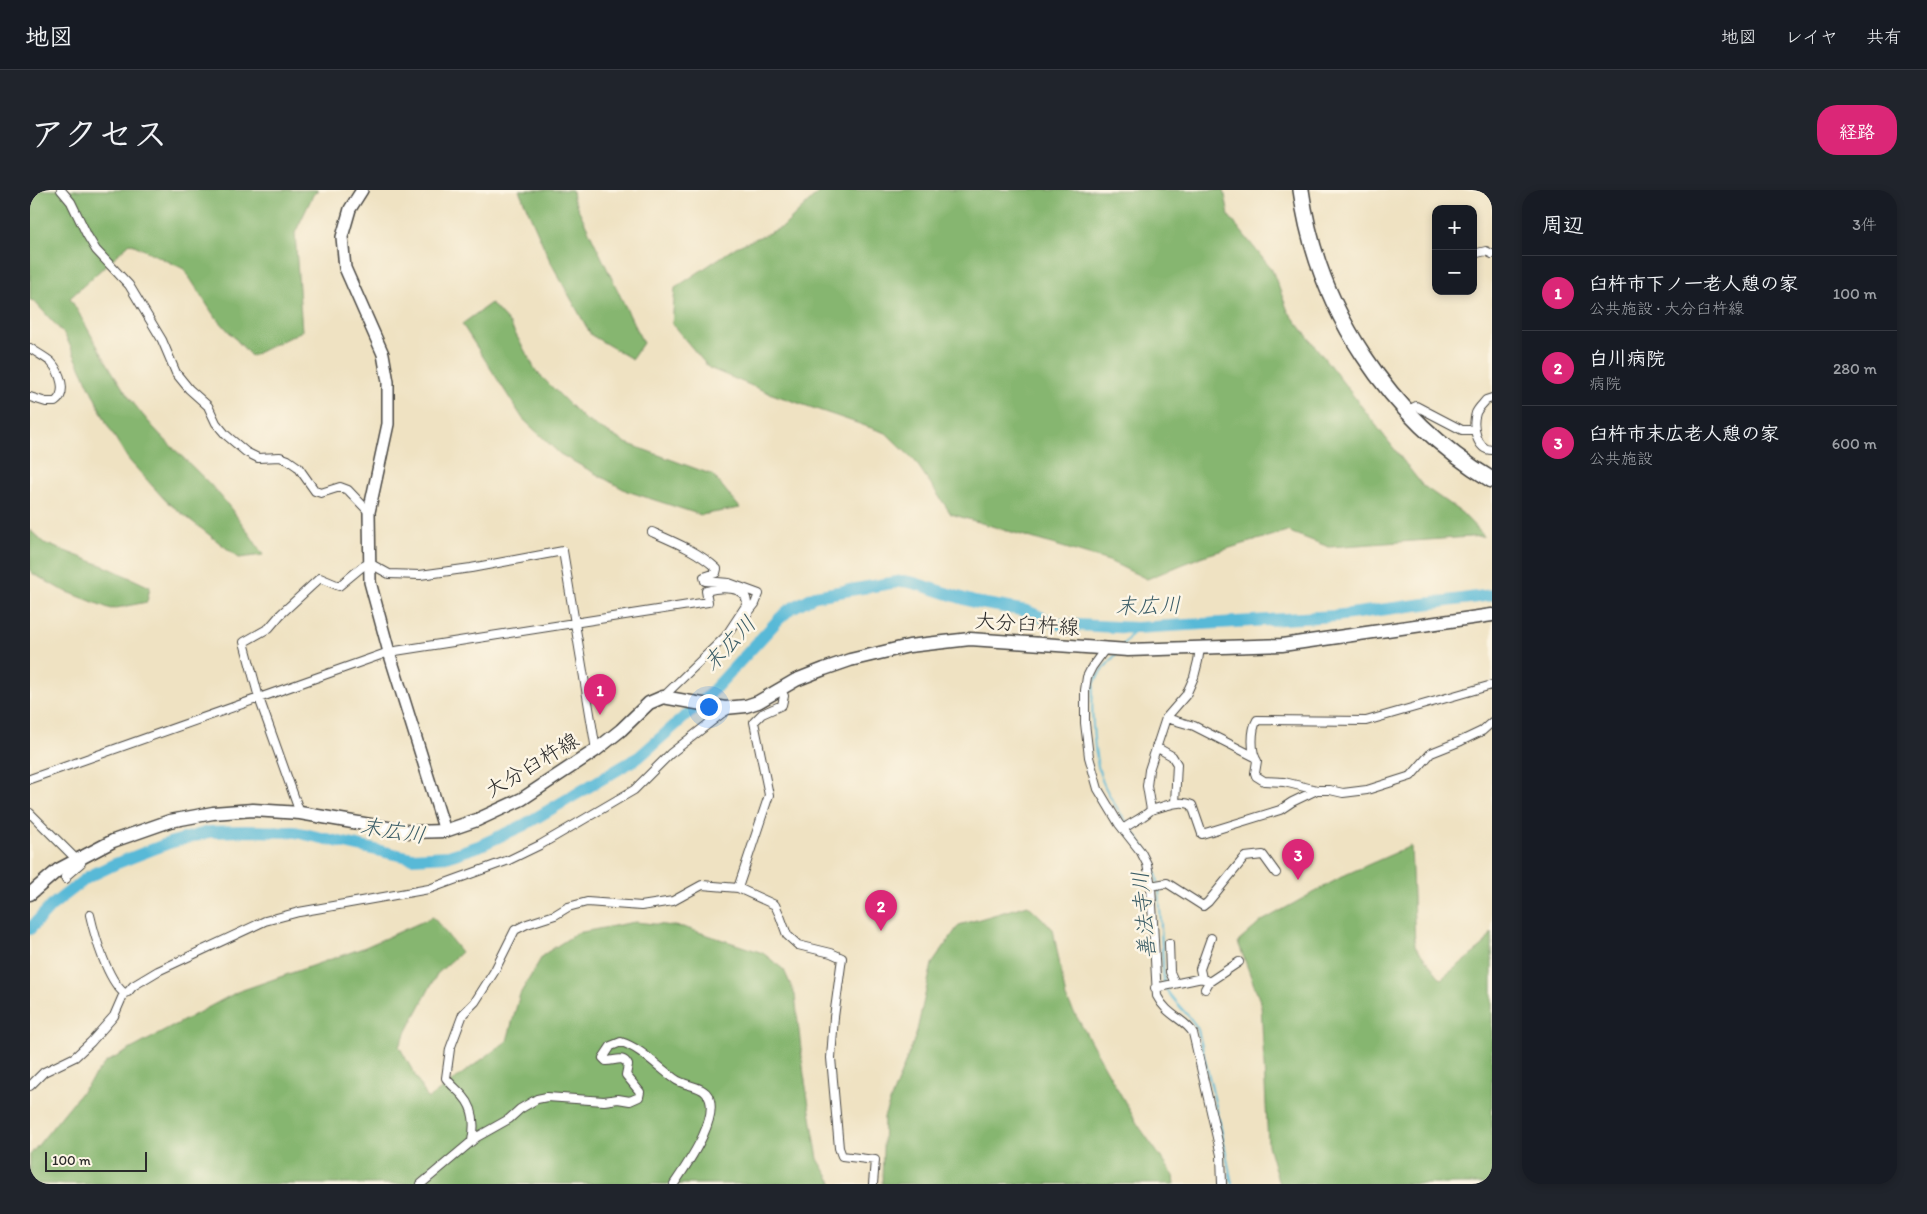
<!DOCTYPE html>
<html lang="ja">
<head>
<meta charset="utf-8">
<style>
	:root { --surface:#171b24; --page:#20242c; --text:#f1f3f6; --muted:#9ea1a6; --line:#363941; --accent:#db2777 }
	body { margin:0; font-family:Itim,"Klee One",sans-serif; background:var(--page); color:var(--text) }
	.controls { position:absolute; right:15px; top:15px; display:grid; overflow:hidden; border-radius:10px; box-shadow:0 2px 8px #0003 }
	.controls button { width:45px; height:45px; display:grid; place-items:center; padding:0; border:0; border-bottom:1px solid var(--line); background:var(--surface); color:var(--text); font:25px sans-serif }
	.scale { position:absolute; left:15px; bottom:12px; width:102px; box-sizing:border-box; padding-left:5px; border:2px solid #2b2b2b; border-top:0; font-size:14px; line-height:18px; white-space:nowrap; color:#2b2b2b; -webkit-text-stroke:4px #fcf5e5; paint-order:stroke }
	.you { position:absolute; left:678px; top:516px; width:18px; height:18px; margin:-12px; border:4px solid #fff; border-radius:50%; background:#1a73e8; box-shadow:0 0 0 8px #1a73e833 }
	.badge { display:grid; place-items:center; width:32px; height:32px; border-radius:50%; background:var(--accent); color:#fff; font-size:16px; font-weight:700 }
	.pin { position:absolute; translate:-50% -41px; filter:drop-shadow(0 1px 2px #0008) }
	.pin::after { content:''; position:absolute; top:26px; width:18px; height:15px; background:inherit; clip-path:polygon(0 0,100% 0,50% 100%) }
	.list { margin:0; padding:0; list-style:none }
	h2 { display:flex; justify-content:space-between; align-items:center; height:65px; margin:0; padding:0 20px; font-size:21px }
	h2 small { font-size:16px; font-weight:400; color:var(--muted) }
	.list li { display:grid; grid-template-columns:32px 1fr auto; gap:15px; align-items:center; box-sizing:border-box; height:75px; padding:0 20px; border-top:1px solid var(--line) }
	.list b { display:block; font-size:19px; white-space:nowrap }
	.list p { margin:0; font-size:16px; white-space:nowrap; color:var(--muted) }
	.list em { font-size:16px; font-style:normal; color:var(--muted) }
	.map { position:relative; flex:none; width:1462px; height:994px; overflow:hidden; border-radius:20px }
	header { display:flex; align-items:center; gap:30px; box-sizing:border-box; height:70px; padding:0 25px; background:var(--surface); border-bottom:1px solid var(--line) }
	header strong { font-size:24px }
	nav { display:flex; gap:28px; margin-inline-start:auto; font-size:18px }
	.intro { display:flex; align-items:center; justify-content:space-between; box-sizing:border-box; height:120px; padding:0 30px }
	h1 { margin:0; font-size:35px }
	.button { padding:12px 22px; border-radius:20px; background:var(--accent); color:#fff; font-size:18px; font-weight:700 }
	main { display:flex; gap:30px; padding:0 30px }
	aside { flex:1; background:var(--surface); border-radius:20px; box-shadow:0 2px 8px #0003 }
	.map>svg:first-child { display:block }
</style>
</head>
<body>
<header>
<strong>地図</strong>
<nav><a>地図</a><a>レイヤ</a><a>共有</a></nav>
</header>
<div class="intro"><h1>アクセス</h1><a class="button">経路</a></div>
<main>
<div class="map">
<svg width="1462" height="994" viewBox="0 0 1462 994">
	<rect width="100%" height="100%" fill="#fcf5e5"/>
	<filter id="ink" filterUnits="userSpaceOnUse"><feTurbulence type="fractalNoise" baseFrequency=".02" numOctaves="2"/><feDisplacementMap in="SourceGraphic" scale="10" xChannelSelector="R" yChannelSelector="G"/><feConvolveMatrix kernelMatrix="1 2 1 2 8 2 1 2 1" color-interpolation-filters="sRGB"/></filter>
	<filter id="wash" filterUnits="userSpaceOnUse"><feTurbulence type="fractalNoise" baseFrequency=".0096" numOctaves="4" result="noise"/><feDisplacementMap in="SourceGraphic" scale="20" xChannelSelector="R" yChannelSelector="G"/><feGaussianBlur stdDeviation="1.12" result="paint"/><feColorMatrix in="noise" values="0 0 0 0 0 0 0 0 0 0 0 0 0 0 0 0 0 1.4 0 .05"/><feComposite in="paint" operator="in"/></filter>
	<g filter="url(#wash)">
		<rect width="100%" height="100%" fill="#efe2c2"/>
		<path fill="#86b66f" stroke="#58704d" d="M 0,0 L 288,0 L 283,5 L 265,43 L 272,141 L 221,166 L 183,124 L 154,79 L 100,53 L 40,108 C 62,145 85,192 112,224 C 135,253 164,276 189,304 C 205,323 220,344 233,365 L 209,368 L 136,311 L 98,269 L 78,236 L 35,145 L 4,111 L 0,110 Z
			M 489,0 L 542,0 L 543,8 L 613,153 L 602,169 L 561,145 L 520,71 Z
			M 791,0 L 1194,0 L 1199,26 L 1242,80 L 1258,121 L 1392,295 L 1432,323 L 1454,346 L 1299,357 L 1257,341 L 1173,366 L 1117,389 L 1079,371 L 921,324 L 885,271 L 856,243 L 739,203 L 679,178 L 642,134 L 645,98 L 706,57 L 753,37 Z
			M 461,113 L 480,134 L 506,181 L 554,229 L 596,253 L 683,285 L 710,318 L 671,325 L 597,301 L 530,264 L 493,229 L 432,134 Z
			M 0,340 L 14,353 L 79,378 L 120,397 L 117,412 L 81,419 L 30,399 L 2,383 L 0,380 Z
			M 1381,656 L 1385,756 L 1411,789 L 1453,756 L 1462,742 L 1462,994 L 1249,994 L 1238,955 L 1231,814 L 1208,752 L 1232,731 L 1317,684 Z
			M 998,715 L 1023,739 L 1036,808 L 1108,935 L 1144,986 L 1145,994 L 852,994 L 854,927 L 886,845 L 902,774 L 929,735 Z
			M 403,727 L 431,762 L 407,784 L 369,856 L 398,909 L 477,851 L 490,804 L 513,765 L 547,743 L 605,732 L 653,737 L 733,763 L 754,780 L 765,805 L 774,885 L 788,969 L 803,994 L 0,994 L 0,965 L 75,873 L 207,802 L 333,758 Z"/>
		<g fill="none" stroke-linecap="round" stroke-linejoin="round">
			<path stroke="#59b9d7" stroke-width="2" d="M 1093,455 L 1106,438
				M 1086,464 C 1079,474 1069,481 1065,492 C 1061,505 1062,521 1063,535 C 1066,582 1070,595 1098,634
				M 1101,638 L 1123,668 L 1128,693
				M 1129,697 L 1134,795
				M 1136,799 C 1144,813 1164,829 1168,840 L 1190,933 L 1202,994"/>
			<path stroke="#59b9d7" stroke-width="12" d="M 0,739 L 21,716 L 58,687 L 85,674 L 139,653 L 179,642 L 214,641 L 265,642 L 382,668 L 419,666 L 449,656 L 494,635 L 609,567 L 678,506 L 749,429 L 760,419 L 785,406 L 873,391 L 884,393 L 944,412 L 997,421 L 1027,434 L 1106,438 L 1305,426 L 1462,405"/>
		</g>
	</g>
	<g filter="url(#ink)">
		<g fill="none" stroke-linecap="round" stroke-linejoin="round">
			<defs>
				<path id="street" d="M 31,0 L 41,12 L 57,45 L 66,60 L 99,95 L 132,150 L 146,183 L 159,199 L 178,216 L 186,233 L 196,245 L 216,262 L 228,268 L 250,267 L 258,270 L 268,277 L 285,301 L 291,303 L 310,297 L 318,300 L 339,322
					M 1443,64 L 1456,61 L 1462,64
					M 0,158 C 7,163 15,167 21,172 C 30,182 38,203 25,212 L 16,212 L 0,207
					M 1462,208 L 1456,210 C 1453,214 1448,218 1446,223 C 1442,235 1446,260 1462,260
					M 1377,221 L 1386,216 L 1432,240 L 1445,240
					M 622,342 C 645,352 669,362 687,379 L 686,383 L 674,387 L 675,391 L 699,393 L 729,404 L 725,414 L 710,433
					M 1075,459 L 1062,477 L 1057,487 L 1055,500 L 1055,533 L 1059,567 L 1068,599 L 1089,634 L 1111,662 L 1117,674 L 1121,696 L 1127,806 C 1137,826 1155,829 1163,843 L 1191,965 L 1192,994
					M 1462,495 L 1336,531 L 1227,530 C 1221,540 1221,562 1227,571 L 1225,583 L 1226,586 L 1234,591 L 1254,592 L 1287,600 L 1300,600 L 1313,603 L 1337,600 L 1381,586 L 1401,563 L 1431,551 L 1452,541 L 1462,532
					M 633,507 L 696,446
					M 1136,528 L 1164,536 L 1225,567
					M 1126,557 L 1142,566 L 1147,574 L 1145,613
					M 0,589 L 359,462 L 678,412 L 676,401 C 689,397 717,395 717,414 L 694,449
					M 1121,620 C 1133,617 1150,609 1162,615 L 1172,644 L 1250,620 L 1262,612 L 1287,600
					M 0,623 L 46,669
					M 270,623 L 229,508 L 214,452 L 239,438 L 251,424 L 290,388 L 309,396 L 332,377 L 339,373 L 359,384 L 390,385 L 441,378 L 533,361 L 566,560
					M 1093,639 C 1102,632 1113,628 1121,620 L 1117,596 L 1119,580 L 1136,528 L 1156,505 L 1164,487 L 1168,471 L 1170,458
					M 36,689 L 35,687 L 51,673
					M 1121,696 L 1137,693 L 1173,716 L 1178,712 L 1215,667 L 1233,665 L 1246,683
					M 708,698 L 739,605 L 724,532 L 732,524 L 752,515 L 754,506 L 750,499
					M 60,725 C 65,747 77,789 94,803
					M 1139,753 L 1140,782 L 1145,793
					M 1172,788 L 1170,779 L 1181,748
					M 1125,798 L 1172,788 L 1179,792
					M 1175,799 L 1179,792 L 1209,772
					M 0,896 L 14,882 L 45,867 L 61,852 L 84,826 L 94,803 L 98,802 L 103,796 L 128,781 L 235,731 L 269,722 L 399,699 L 479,670 L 510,655 L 604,600 L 640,564 L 691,524 L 699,519
					M 442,951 C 445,935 445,919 433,906 C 427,899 421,895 416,888 L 420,859 L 433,824 L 445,812 L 464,782 L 485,740 L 497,734 L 525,725 L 538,717 L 557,712 L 611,716 L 643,711 L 672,695 L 708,698 L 745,715 L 750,726 L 757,745 L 768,755 L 801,763 L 812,768 L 804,827 L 801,868 L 809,958 L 812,966 L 845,970 L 843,994
					M 391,994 L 447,947 L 479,929 L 490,919 L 507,909 L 517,907 L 574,911 L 588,909 L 600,911 L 609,907 L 610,902 L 596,885 L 598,875 C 593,865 586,871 576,871 L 573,868 L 581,856 L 591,852 C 611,858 628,877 645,889 C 654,896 669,895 676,903 C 694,923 656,976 644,994"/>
				<path id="secondary" d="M 332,0 L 320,19 L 312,47 L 315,78 L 353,164 L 358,192 L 358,234 L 339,322 L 340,392 L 359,462 L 415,641"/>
				<path id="primary" d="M 0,704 L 28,680 L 83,651 L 140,631 L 183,623 L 223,620 L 270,623 L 381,642 L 415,641 L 447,630 L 492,609 L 566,560 L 591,540 L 619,513 L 633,507 L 695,518 L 716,516 L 728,512 L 766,490 L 794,479 L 820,470 L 879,456 L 940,449 L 1098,460 L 1252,455 L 1462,425"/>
				<path id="highway" d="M 1271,0 C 1287,118 1359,228 1462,290"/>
			</defs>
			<use href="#street" stroke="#484642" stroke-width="10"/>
			<use href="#secondary" stroke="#484642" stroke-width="14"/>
			<use href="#primary" stroke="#484642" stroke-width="15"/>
			<use href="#highway" stroke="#484642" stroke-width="18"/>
			<use href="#street" stroke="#fff" stroke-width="8"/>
			<use href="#secondary" stroke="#fff" stroke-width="11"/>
			<use href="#primary" stroke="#fff" stroke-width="12"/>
			<use href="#highway" stroke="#fff" stroke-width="15"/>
		</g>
	</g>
	<g text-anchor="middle" stroke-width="5" stroke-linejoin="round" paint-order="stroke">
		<g font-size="21" fill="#2b2b2b" stroke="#fcf5e5">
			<text transform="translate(997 434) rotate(4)" y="7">大分臼杵線</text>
			<text transform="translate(502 575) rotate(-31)" y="7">大分臼杵線</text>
		</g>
		<g font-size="22" font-style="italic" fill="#3b5d67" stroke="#fcf5e5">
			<text transform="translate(1118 415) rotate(-1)" y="8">末広川</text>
			<text transform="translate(699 453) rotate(-47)" y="8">末広川</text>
			<text transform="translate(363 640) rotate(9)" y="8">末広川</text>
			<text transform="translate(1113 725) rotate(-95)" y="8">善法寺川</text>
		</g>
	</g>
</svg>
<div class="controls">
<button>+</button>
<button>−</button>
</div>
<div class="scale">100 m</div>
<div class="you"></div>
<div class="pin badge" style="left:570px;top:525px">1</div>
<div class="pin badge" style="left:851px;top:741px">2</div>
<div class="pin badge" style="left:1268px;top:690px">3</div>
</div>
<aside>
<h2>周辺<small>3件</small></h2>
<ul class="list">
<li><span class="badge">1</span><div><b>臼杵市下ノ一老人憩の家</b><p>公共施設 · 大分臼杵線</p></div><em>100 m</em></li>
<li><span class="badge">2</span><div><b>白川病院</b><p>病院</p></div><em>280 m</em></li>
<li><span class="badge">3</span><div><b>臼杵市末広老人憩の家</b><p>公共施設</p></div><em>600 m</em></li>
</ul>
</aside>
</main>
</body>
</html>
